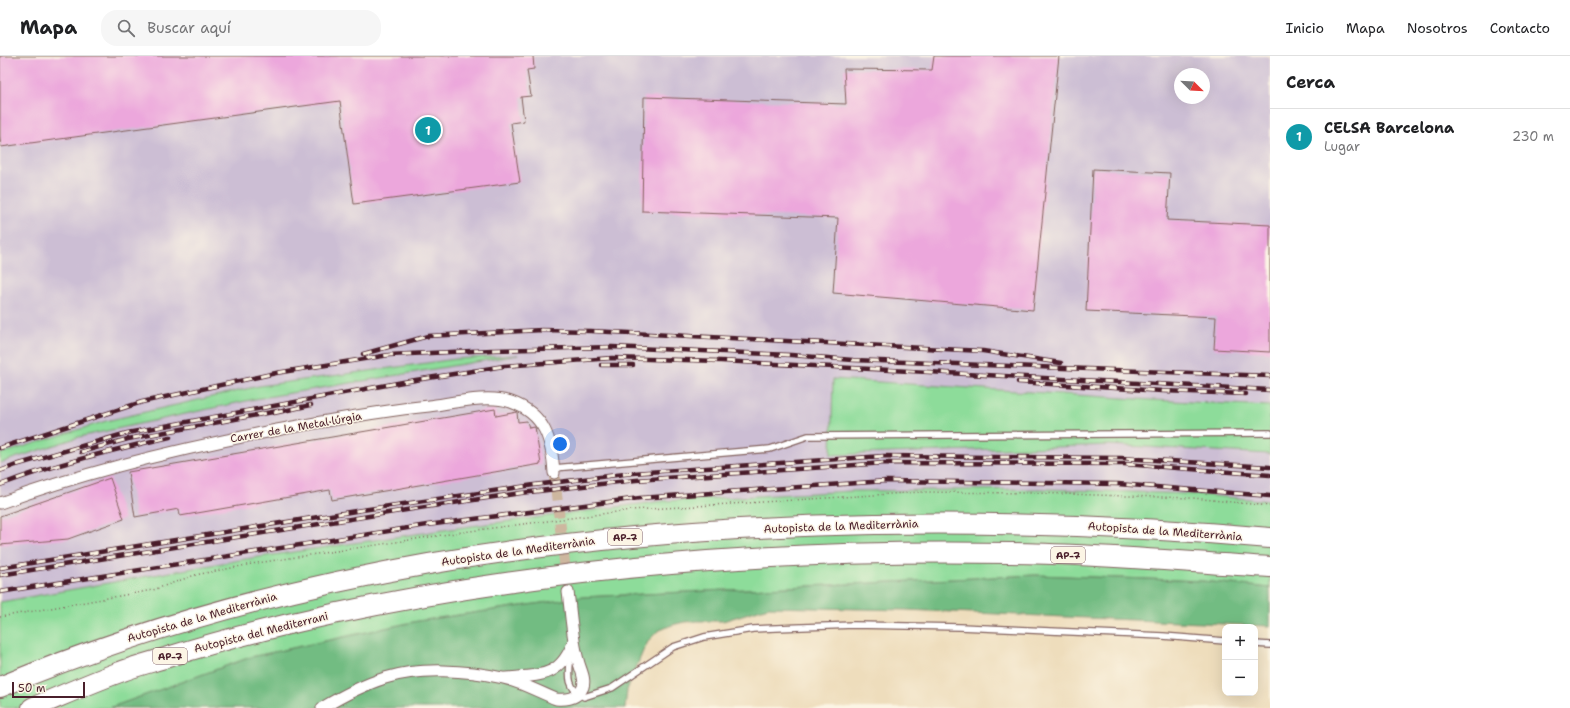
<!DOCTYPE html>
<html lang="es">
<head>
<meta charset="utf-8">
<style>
	:root { --surface:#fff; --page:#f6f6f6; --text:#202124; --muted:#757577; --line:#e0e0e0; --accent:#1f6fb2 }
	body { margin:0; font-family:"Shantell Sans",sans-serif; background:var(--page); color:var(--text) }
	.controls { position:absolute; right:12px; bottom:12px; display:grid; overflow:hidden; border-radius:8px; box-shadow:0 4px 16px #0002 }
	.controls button { width:36px; height:36px; display:grid; place-items:center; padding:0; border:0; border-bottom:1px solid var(--line); background:var(--surface); color:var(--text); font:20px sans-serif }
	.compass { position:absolute; left:1174px; top:12px; width:36px; height:36px; border-radius:50%; background:var(--surface); box-shadow:0 4px 16px #0002; rotate:114deg }
	.scale { position:absolute; left:12px; bottom:10px; width:73px; box-sizing:border-box; padding-left:4px; border:2px solid #4a1f2b; border-top:0; font-size:11px; line-height:14px; white-space:nowrap; color:#4a1f2b; -webkit-text-stroke:3px #fcf5e5; paint-order:stroke }
	.you { position:absolute; left:560px; top:388px; width:14px; height:14px; margin:-10px; border:3px solid #fff; border-radius:50%; background:#1a73e8; box-shadow:0 0 0 6px #1a73e833 }
	.badge { display:grid; place-items:center; width:26px; height:26px; border-radius:50%; background:var(--accent); color:#fff; font-size:13px; font-weight:700 }
	.pin { position:absolute; translate:-50% -50%; border:2px solid #fff; box-shadow:0 1px 4px #0006 }
	.list { margin:0; padding:0; list-style:none }
	h2 { display:flex; justify-content:space-between; align-items:center; height:52px; margin:0; padding:0 16px; font-size:17px }
	h2 small { font-size:13px; font-weight:400; color:var(--muted) }
	.list li { display:grid; grid-template-columns:26px 1fr auto; gap:12px; align-items:center; box-sizing:border-box; height:56px; padding:0 16px; border-top:1px solid var(--line) }
	.list b { display:block; font-size:15px; white-space:nowrap }
	.list p { margin:0; font-size:13px; white-space:nowrap; color:var(--muted) }
	.list em { font-size:13px; font-style:normal; color:var(--muted) }
	.icon { flex:none; width:22px; height:22px; fill:none; stroke:currentColor; stroke-width:2; stroke-linecap:round; stroke-linejoin:round }
	.map { position:relative; flex:none; width:1270px; height:652px; overflow:hidden }
	header { display:flex; align-items:center; gap:24px; box-sizing:border-box; height:56px; padding:0 20px; background:var(--surface); border-bottom:1px solid var(--line) }
	header strong { font-size:19px }
	nav { display:flex; gap:22px; margin-inline-start:auto; font-size:14px }
	.search { width:280px; height:36px; background:var(--page); display:flex; align-items:center; gap:10px; box-sizing:border-box; padding:0 14px; border-radius:16px; color:var(--muted); font-size:15px }
	main { display:flex }
	aside { flex:1; background:var(--surface) }
	.map>svg:first-child { display:block }
</style>
</head>
<body>
<header>
<strong>Mapa</strong>
<div class="search"><svg class="icon" aria-label="search" viewBox="0 0 24 24"><circle cx="10" cy="10" r="6"/><path d="M15 15l6 6"/></svg>Buscar aquí</div>
<nav><a>Inicio</a><a>Mapa</a><a>Nosotros</a><a>Contacto</a></nav>
</header>
<main>
<div class="map">
<svg width="1270" height="652" viewBox="0 0 1270 652">
	<rect width="100%" height="100%" fill="#fcf5e5"/>
	<filter id="ink" filterUnits="userSpaceOnUse"><feTurbulence type="fractalNoise" baseFrequency=".025" numOctaves="2"/><feDisplacementMap in="SourceGraphic" scale="8" xChannelSelector="R" yChannelSelector="G"/><feConvolveMatrix kernelMatrix="1 2 1 2 8 2 1 2 1" color-interpolation-filters="sRGB"/></filter>
	<filter id="wash" filterUnits="userSpaceOnUse"><feTurbulence type="fractalNoise" baseFrequency=".012" numOctaves="4" result="noise"/><feDisplacementMap in="SourceGraphic" scale="16" xChannelSelector="R" yChannelSelector="G"/><feGaussianBlur stdDeviation="0.9" result="paint"/><feColorMatrix in="noise" values="0 0 0 0 0 0 0 0 0 0 0 0 0 0 0 0 0 1.4 0 .05"/><feComposite in="paint" operator="in"/></filter>
	<g filter="url(#wash)">
		<rect width="100%" height="100%" fill="#eeddbc"/>
		<path fill="#ccbed4" fill-rule="evenodd" d="M 0,0 L 1267,0 L 1270,1 L 1270,350 L 1152,344 L 833,323 L 831,398 L 1110,389 L 1270,398 L 1270,445 L 1193,438 L 1045,433 L 852,435 L 663,445 L 464,471 L 245,503 L 0,546 L 0,407 L 79,381 L 255,343 L 513,300 L 456,303 L 259,330 L 106,365 L 0,398 ZM 1180,18 L 1204,18 L 1204,42 L 1180,42 Z"/>
		<path fill="#8ddc9a" stroke="#6c7e62" d="M 518,299 L 255,343 L 79,381 L 0,407 L 0,398 L 106,365 L 259,330 L 456,303 Z
			M 833,323 L 1152,344 L 1270,350 L 1270,398 L 1110,389 L 831,399 Z
			M 1045,433 L 1193,438 L 1270,445 L 1270,532 L 1202,525 L 1036,519 L 583,541 L 418,565 L 251,601 L 109,652 L 0,652 L 0,546 L 245,503 L 464,471 L 663,445 L 852,435 Z"/>
		<path fill="#72bc82" stroke="#5e6e56" d="M 1036,519 L 1202,525 L 1270,532 L 1270,570 L 906,554 L 768,551 L 723,565 L 697,565 L 684,566 L 672,569 L 658,575 L 649,584 L 643,595 L 627,634 L 625,652 L 109,652 L 251,601 L 418,565 L 583,541 Z"/>
		<g id="blocks">
			<path fill="#eca7dc" d="M 0,0 L 533,0 L 534,13 L 527,14 L 531,40 L 521,41 L 524,65 L 511,67 L 520,126 L 354,148 L 340,45 L 1,91 L 0,80 Z
				M 934,0 L 1059,0 L 1033,254 L 833,237 L 838,162 L 642,155 L 644,41 L 846,48 L 844,13 L 932,14 Z
				M 1093,113 L 1170,117 L 1167,164 L 1270,169 L 1270,296 L 1214,293 L 1216,261 L 1086,255 Z
				M 495,353 L 496,360 L 517,356 L 518,366 L 527,365 L 529,372 L 535,371 L 541,408 L 332,444 L 330,434 L 180,460 L 179,453 L 135,461 L 128,416 Z
				M 110,422 L 124,463 L 68,483 L 0,489 L 0,460 Z"/>
		</g>
	</g>
	<g filter="url(#ink)">
		<use href="#blocks" fill-opacity="0" stroke="#83625e" stroke-width="1"/>
		<g fill="none" stroke-linecap="round" stroke-linejoin="round">
			<path stroke="#cdb79f" stroke-width="11" stroke-dasharray="11 5.5" stroke-linecap="butt" d="M 554,417 L 568,536"/>
			<defs>
				<path id="lane" d="M 554,412 L 770,393 L 808,380 L 1270,377
					M 1255,588 L 1270,589
					M 571,596 C 570,615 564,631 584,641 L 612,632 L 673,591 L 704,581 L 753,573 L 854,569 L 960,571 L 1163,580 L 1225,585"/>
				<path id="street" d="M 0,447 C 90,414 183,392 277,374 C 327,365 377,355 429,350 C 453,347 488,338 511,346 C 545,358 552,384 554,417
					M 506,622 C 540,619 561,622 574,584
					M 322,652 C 342,640 363,629 385,622 C 420,611 467,614 503,622 C 521,626 539,636 556,643 C 567,644 578,643 583,631 C 586,622 580,613 578,604 C 572,582 571,558 568,536"/>
				<path id="highway" d="M 0,631 C 277,515 576,473 875,468 C 1007,466 1138,470 1270,482
					M 32,652 C 61,640 90,627 120,616 C 135,610 152,606 168,601 C 222,584 277,570 333,558 C 555,510 784,493 1011,497 C 1098,498 1184,506 1270,511"/>
			</defs>
			<use href="#lane" stroke="#83625e" stroke-width="8"/>
			<use href="#street" stroke="#83625e" stroke-width="13"/>
			<use href="#highway" stroke="#83625e" stroke-width="22"/>
			<path stroke="#83625e" stroke-width="1.5" stroke-dasharray="1 3" stroke-linecap="butt" d="M 0,561 L 153,534 L 195,519 L 257,507 L 462,476 L 632,454 L 923,436 L 1033,437 L 1193,442 L 1270,450"/>
			<use href="#lane" stroke="#fff" stroke-width="5.5"/>
			<use href="#street" stroke="#fff" stroke-width="11"/>
			<use href="#highway" stroke="#fff" stroke-width="20"/>
			<defs>
				<path id="rail" d="M 363,298 L 428,280 L 542,274 L 591,275 L 983,295 L 1061,307
					M 601,309 L 633,309
					M 1018,326 L 1162,335 L 1246,338
					M 274,357 L 311,349
					M 0,392 L 142,346 L 276,317 L 389,299 L 492,294 L 612,291 L 791,299 L 853,304 L 1270,320
					M 81,396 L 128,383 L 278,355
					M 0,415 L 16,409 L 127,377 L 403,326 L 504,310 L 612,302 L 721,305 L 1270,334
					M 0,429 C 55,408 113,394 170,381
					M 0,512 L 362,454 L 534,429 L 633,417 L 884,400 L 1121,402 L 1270,411
					M 0,519 L 419,452 L 521,437 L 636,424 L 885,407 L 1124,408 L 1270,419
					M 0,536 L 427,469 L 640,442 L 886,425 L 1118,428 L 1270,440"/>
			</defs>
			<use href="#rail" stroke="#4a1f2b" stroke-width="4.5"/>
			<use href="#rail" stroke="#fcf5e5" stroke-width="3" stroke-dasharray="9" stroke-linecap="butt"/>
		</g>
	</g>
	<g text-anchor="middle" stroke-width="3" stroke-linejoin="round" paint-order="stroke">
		<g fill="#fcf5e5" stroke="#7f5f63" stroke-width="1">
			<rect x="608" y="473" width="34" height="16" rx="3"/>
			<rect x="1051" y="491" width="34" height="16" rx="3"/>
			<rect x="153" y="592" width="34" height="16" rx="3"/>
		</g>
		<g font-size="10" font-weight="bold" fill="#4a1f2b">
			<text x="625" y="485">AP-7</text>
			<text x="1068" y="503">AP-7</text>
			<text x="170" y="604">AP-7</text>
		</g>
		<g font-size="11" fill="#4a1f2b" stroke="#fcf5e5">
			<text transform="translate(296 371) rotate(-10)" y="4">Carrer de la Metal·lúrgia</text>
			<text transform="translate(841 470) rotate(-2)" y="4">Autopista de la Mediterrània</text>
			<text transform="translate(1165 475) rotate(4)" y="4">Autopista de la Mediterrània</text>
			<text transform="translate(518 495) rotate(-8)" y="4">Autopista de la Mediterrània</text>
			<text transform="translate(202 561) rotate(-16)" y="4">Autopista de la Mediterrània</text>
			<text transform="translate(261 576) rotate(-14)" y="4">Autopista del Mediterrani</text>
		</g>
	</g>
</svg>
<div class="controls">
<button>+</button>
<button>−</button>
</div>
<svg class="compass" viewBox="-18 -18 36 36"><path d="M0-13l5 13h-10z" fill="#e53935"/><path d="M0 13l5-13h-10z" fill="#757577"/></svg>
<div class="scale">50 m</div>
<div class="you"></div>
<div class="pin badge" style="left:428px;top:74px;background:#0f9aa8">1</div>
</div>
<aside>
<h2>Cerca<small></small></h2>
<ul class="list">
<li><span class="badge" style="background:#0f9aa8">1</span><div><b>CELSA Barcelona</b><p>Lugar</p></div><em>230 m</em></li>
</ul>
</aside>
</main>
</body>
</html>
